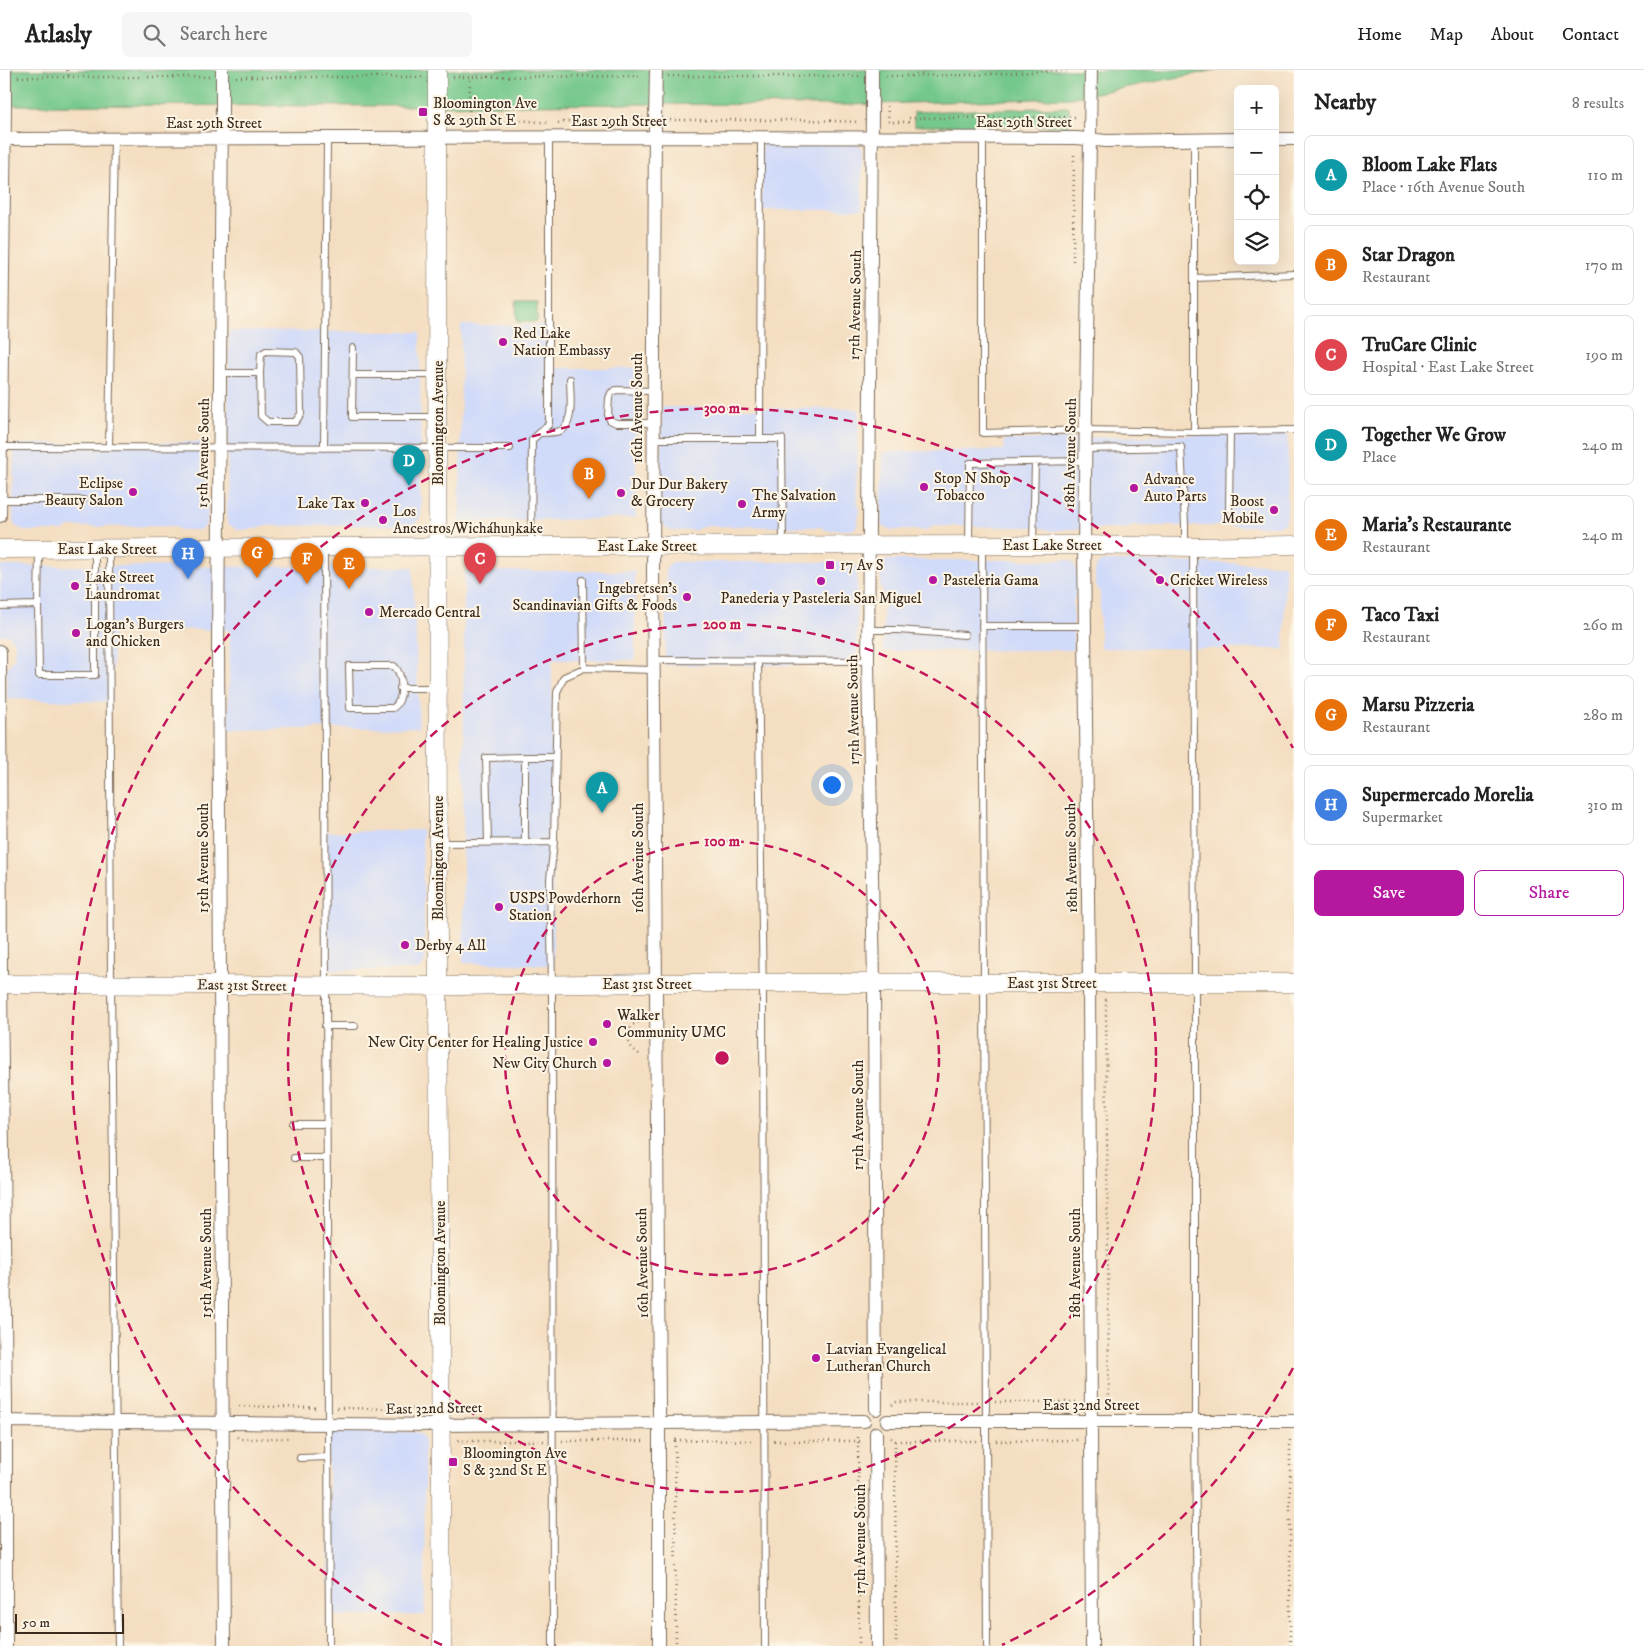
<!DOCTYPE html>
<html lang="en">
<head>
<meta charset="utf-8">
<style>
	:root { --surface:#fff; --page:#f6f6f6; --text:#222; --muted:#767676; --line:#e0e0e0; --accent:#b5179e }
	body { margin:0; font-family:"IM FELL DW Pica",serif; background:var(--page); color:var(--text) }
	.controls { position:absolute; right:15px; top:15px; display:grid; overflow:hidden; border-radius:8px; box-shadow:0 5px 20px #0002 }
	.controls button { width:45px; height:45px; display:grid; place-items:center; padding:0; border:0; border-bottom:1px solid var(--line); background:var(--surface); color:var(--text); font:25px sans-serif }
	.scale { position:absolute; left:15px; bottom:12px; width:109px; box-sizing:border-box; padding-left:5px; border:2px solid #3b2a1e; border-top:0; font-size:14px; line-height:18px; white-space:nowrap; color:#3b2a1e; -webkit-text-stroke:4px #fcf5e5; paint-order:stroke }
	.you { position:absolute; left:831px; top:714px; width:18px; height:18px; margin:-12px; border:4px solid #fff; border-radius:50%; background:#1a73e8; box-shadow:0 0 0 8px #1a73e833 }
	.badge { display:grid; place-items:center; width:32px; height:32px; border-radius:50%; background:var(--accent); color:#fff; font-size:16px; font-weight:700 }
	.pin { position:absolute; translate:-50% -41px; filter:drop-shadow(0 1px 2px #0008) }
	.pin::after { content:''; position:absolute; top:26px; width:18px; height:15px; background:inherit; clip-path:polygon(0 0,100% 0,50% 100%) }
	.list { margin:0; padding:0; list-style:none }
	h2 { display:flex; justify-content:space-between; align-items:center; height:65px; margin:0; padding:0 20px; font-size:21px }
	h2 small { font-size:16px; font-weight:400; color:var(--muted) }
	.list li { display:grid; grid-template-columns:32px 1fr auto; gap:15px; align-items:center; box-sizing:border-box; height:80px; margin:0 10px 10px; padding:0 10px; border:1px solid var(--line); border-radius:8px }
	.list b { display:block; font-size:19px; white-space:nowrap }
	.list p { margin:0; font-size:16px; white-space:nowrap; color:var(--muted) }
	.list em { font-size:16px; font-style:normal; color:var(--muted) }
	.actions { display:flex; gap:10px; padding:15px 20px }
	.actions a { flex:1; padding:11px 0; border:1px solid var(--accent); border-radius:8px; text-align:center; font-size:18px; color:var(--accent) }
	.actions .main { background:var(--accent); color:#fff }
	.icon { flex:none; width:28px; height:28px; fill:none; stroke:currentColor; stroke-width:2; stroke-linecap:round; stroke-linejoin:round }
	.map { position:relative; flex:none; width:1294px; height:1576px; overflow:hidden }
	header { display:flex; align-items:center; gap:30px; box-sizing:border-box; height:70px; padding:0 25px; background:var(--surface); border-bottom:1px solid var(--line) }
	header strong { font-size:24px }
	nav { display:flex; gap:28px; margin-inline-start:auto; font-size:18px }
	.search { width:350px; height:45px; background:var(--page); display:flex; align-items:center; gap:12px; box-sizing:border-box; padding:0 18px; border-radius:8px; color:var(--muted); font-size:19px }
	main { display:flex }
	aside { flex:1; background:var(--surface) }
	.map>svg:first-child { display:block }
</style>
</head>
<body>
<header>
<strong>Atlasly</strong>
<div class="search"><svg class="icon" aria-label="search" viewBox="0 0 24 24"><circle cx="10" cy="10" r="6"/><path d="M15 15l6 6"/></svg>Search here</div>
<nav><a>Home</a><a>Map</a><a>About</a><a>Contact</a></nav>
</header>
<main>
<div class="map">
<svg width="1294" height="1576" viewBox="0 0 1294 1576">
	<rect width="100%" height="100%" fill="#fcf5e5"/>
	<filter id="ink" filterUnits="userSpaceOnUse"><feTurbulence type="fractalNoise" baseFrequency=".02" numOctaves="2"/><feDisplacementMap in="SourceGraphic" scale="10" xChannelSelector="R" yChannelSelector="G"/><feConvolveMatrix kernelMatrix="1 2 1 2 8 2 1 2 1" color-interpolation-filters="sRGB"/></filter>
	<filter id="wash" filterUnits="userSpaceOnUse"><feTurbulence type="fractalNoise" baseFrequency=".0096" numOctaves="4" result="noise"/><feDisplacementMap in="SourceGraphic" scale="20" xChannelSelector="R" yChannelSelector="G"/><feGaussianBlur stdDeviation="1.12" result="paint"/><feColorMatrix in="noise" values="0 0 0 0 0 0 0 0 0 0 0 0 0 0 0 0 0 1.4 0 .05"/><feComposite in="paint" operator="in"/></filter>
	<g filter="url(#wash)">
		<rect width="100%" height="100%" fill="#f4dec1"/>
		<path fill="#d0daf9" d="M 854,73 L 860,76 L 862,80 L 862,140 L 762,140 L 762,74 Z
			M 461,255 L 550,255 L 551,298 L 636,298 L 636,448 L 460,452 Z
			M 229,261 L 420,262 L 421,446 L 416,453 L 411,455 L 263,456 L 256,459 L 237,460 L 227,453 Z
			M 662,337 L 859,339 L 856,421 L 859,441 L 858,452 L 856,457 L 852,460 L 825,460 L 820,457 L 702,456 L 696,460 L 671,461 L 666,458 L 660,450 Z
			M 1216,364 L 1288,364 L 1287,447 L 1285,453 L 1278,456 L 1133,456 L 1124,459 L 1071,459 L 1051,461 L 1038,457 L 934,456 L 926,460 L 892,460 L 883,457 L 881,452 L 883,382 L 1004,380 L 1004,370 Z
			M 208,372 L 206,430 L 208,436 L 207,455 L 200,460 L 181,460 L 173,456 L 69,457 L 63,461 L 25,461 L 15,456 L 13,451 L 14,374 Z
			M 889,490 L 1069,490 L 1074,493 L 1080,513 L 1073,531 L 1073,580 L 883,581 L 883,522 L 880,517 L 881,496 L 885,491 Z
			M 1102,491 L 1283,494 L 1285,498 L 1284,579 L 1100,578 L 1100,522 L 1095,514 L 1095,502 L 1097,495 Z
			M 672,492 L 846,492 L 855,494 L 857,498 L 857,595 L 665,595 L 666,497 Z
			M 0,496 L 413,497 L 419,657 L 228,660 L 230,560 L 113,559 L 112,632 L 7,629 L 6,599 L 14,589 L 15,573 L 8,565 L 0,565 Z
			M 464,501 L 635,501 L 635,590 L 552,590 L 553,895 L 463,893 Z
			M 422,760 L 425,891 L 422,897 L 419,900 L 327,900 L 325,762 Z
			M 328,1362 L 416,1362 L 422,1365 L 424,1368 L 425,1545 L 329,1546 Z"/>
		<path fill="#74c88c" stroke="#587955" d="M 0,0 L 1216,0 L 1070,28 L 844,35 L 635,34 L 410,36 L 0,35 Z
			M 1069,37 L 1070,54 L 1067,56 L 914,56 L 914,42 Z
			M 516,232 L 537,232 L 537,252 L 517,252 Z"/>
	</g>
	<g filter="url(#ink)">
		<g fill="none" stroke-linecap="round" stroke-linejoin="round">
			<defs>
				<path id="lane" d="M 983,68 L 983,363 L 1086,360 L 1194,362 L 1294,360
					M 1194,69 L 1194,362
					M 1195,208 L 1294,204
					M 353,278 L 352,347 L 437,347
					M 220,303 L 260,303 L 261,346 L 268,352 L 295,352 L 301,344 L 300,287 L 296,282 L 266,281 L 261,284 L 260,303
					M 353,305 L 437,305
					M 653,353 L 616,353 L 610,350 L 608,345 L 609,328 L 611,323 L 616,320 L 653,321
					M 540,363 C 546,363 554,363 560,361 C 575,355 570,323 570,309
					M 653,369 L 782,369 L 783,474
					M 760,369 L 761,68
					M 1,377 L 510,378
					M 109,377 L 114,69
					M 324,378 L 327,69
					M 1086,379 L 1181,377 L 1185,454 L 1185,475
					M 0,430 L 83,430
					M 1229,439 L 1230,362
					M 969,473 L 970,393 L 1086,391
					M 531,474 L 532,370 L 549,354 L 549,68
					M 1033,474 L 1035,393
					M 982,477 L 987,1576
					M 1193,477 L 1195,897 L 1195,1352 L 1197,1576
					M 324,479 L 329,1576
					M 109,481 L 111,914 L 118,1576
					M 583,510 L 584,598
					M 38,535 L 39,605 L 95,605 L 95,480
					M 0,536 L 38,535 L 39,481
					M 982,556 L 1085,556
					M 869,560 L 898,560 L 965,565
					M 653,590 L 868,591
					M 758,591 L 763,930 L 765,1576
					M 349,596 L 394,596 C 404,605 404,631 393,638 L 350,638 Z
					M 400,618 L 436,618
					M 488,772 L 486,688 L 525,687
					M 525,772 L 525,687 L 556,687
					M 440,773 L 554,772
					M 325,956 L 355,956
					M 293,1054 L 326,1054
					M 294,1088 L 326,1088
					M 300,1388 L 328,1387
					M 553,1576 L 552,915 L 550,809 L 554,772 L 557,622 L 564,607 L 584,598 L 653,600"/>
				<path id="street" d="M 1091,0 L 1084,475 L 1089,913 L 1092,1576
					M 222,37 L 218,578 L 224,1576
					M 872,42 L 868,591 L 874,913 L 876,1339
					M 655,50 L 653,502 L 659,1336 L 659,1576
					M 0,69 L 655,67 L 1077,68 L 1106,71 L 1238,69
					M 1275,69 L 1294,69
					M 0,446 L 5,40
					M 0,581 L 1,914 L 6,1335 L 6,1576
					M 5,1351 L 441,1355 L 864,1351
					M 887,1351 L 1294,1351
					M 876,1363 L 877,1576"/>
				<path id="secondary" d="M 437,43 L 438,931 L 442,1576
					M 0,479 L 531,476 L 1084,475 L 1193,477 L 1294,475
					M 0,914 L 456,916 L 655,913 L 1294,913"/>
			</defs>
			<use href="#lane" stroke="#7c6957" stroke-width="8"/>
			<use href="#street" stroke="#7c6957" stroke-width="14"/>
			<use href="#secondary" stroke="#7c6957" stroke-width="19"/>
			<path stroke="#7c6957" stroke-width="2.5" stroke-dasharray="1 4" stroke-linecap="butt" d="M 67,0 L 69,7
				M 668,6 L 860,6
				M 886,6 L 974,5 L 1067,0
				M 18,7 L 210,7
				M 236,7 L 423,7
				M 453,7 L 643,6
				M 887,36 L 889,52
				M 670,50 L 812,50 L 859,52
				M 469,51 L 470,7
				M 469,52 L 480,53
				M 888,52 L 909,52 L 909,48 L 1077,47
				M 501,53 L 520,50 L 550,53
				M 558,53 L 587,48 L 622,52 L 633,48 L 643,48
				M 1073,191 L 1074,82
				M 639,984 C 628,977 625,967 632,955 L 641,951
				M 995,1332 L 1076,1332 L 1078,1334
				M 1106,1334 L 1109,1332 L 1106,930 L 1107,930
				M 892,1335 L 895,1332 L 977,1332
				M 239,1336 L 319,1338
				M 337,1338 L 420,1339 L 423,1340
				M 237,1367 L 240,1369 L 288,1368
				M 858,1367 L 859,1576
				M 891,1368 L 895,1371 L 976,1371
				M 458,1370 L 461,1371 L 544,1371
				M 675,1370 L 754,1371
				M 1290,1370 L 1290,1576
				M 562,1371 L 643,1371 L 645,1369
				M 675,1371 L 676,1576
				M 774,1371 L 863,1371
				M 895,1371 L 896,1576
				M 996,1371 L 1076,1370 L 1078,1368"/>
			<use href="#lane" stroke="#fff" stroke-width="6"/>
			<use href="#street" stroke="#fff" stroke-width="12"/>
			<use href="#secondary" stroke="#fff" stroke-width="18"/>
			<defs>
				<path id="street-bridge" d="M 222,37 L 222,0
					M 5,40 L 5,0
					M 872,42 L 872,0
					M 655,50 L 656,0"/>
				<path id="secondary-bridge" d="M 437,0 L 437,43"/>
			</defs>
			<use href="#street-bridge" stroke="#7c6957" stroke-width="14" stroke-linecap="butt"/>
			<use href="#secondary-bridge" stroke="#7c6957" stroke-width="19" stroke-linecap="butt"/>
			<use href="#street-bridge" stroke="#fff" stroke-width="12"/>
			<use href="#secondary-bridge" stroke="#fff" stroke-width="18"/>
		</g>
	</g>
	<g fill="none" stroke="#c2185b" stroke-width="2.5" stroke-dasharray="9 6">
		<circle cx="722" cy="988" r="217"/>
		<circle cx="722" cy="988" r="434"/>
		<path d="M1293 1298A650 650 0 0 1 1002 1575M442 1575A650 650 0 1 1 1293 678"/>
	</g>
	<g fill="#b5179e" stroke="#fcf5e5" stroke-width="2">
		<rect x="418" y="37" width="10" height="10" rx="2.5"/>
		<circle cx="503" cy="272" r="5"/>
		<circle cx="924" cy="417" r="5"/>
		<circle cx="1134" cy="418" r="5"/>
		<circle cx="133" cy="422" r="5"/>
		<circle cx="621" cy="423" r="5"/>
		<circle cx="365" cy="433" r="5"/>
		<circle cx="742" cy="434" r="5"/>
		<circle cx="1274" cy="440" r="5"/>
		<circle cx="383" cy="450" r="5"/>
		<rect x="825" y="490" width="10" height="10" rx="2.5"/>
		<circle cx="933" cy="510" r="5"/>
		<circle cx="1160" cy="510" r="5"/>
		<circle cx="821" cy="511" r="5"/>
		<circle cx="75" cy="516" r="5"/>
		<circle cx="687" cy="527" r="5"/>
		<circle cx="369" cy="542" r="5"/>
		<circle cx="76" cy="563" r="5"/>
		<circle cx="499" cy="837" r="5"/>
		<circle cx="405" cy="875" r="5"/>
		<circle cx="607" cy="954" r="5"/>
		<circle cx="593" cy="972" r="5"/>
		<circle cx="607" cy="993" r="5"/>
		<circle cx="816" cy="1288" r="5"/>
		<rect x="448" y="1387" width="10" height="10" rx="2.5"/>
	</g>
	<g text-anchor="middle" stroke-width="4" stroke-linejoin="round" paint-order="stroke">
		<g font-size="15" fill="#3b2a1e" stroke="#fcf5e5" text-anchor="start">
			<text x="433" y="38">Bloomington Ave<tspan x="433" dy="17">S &amp; 29th St E</tspan></text>
			<text x="513" y="268">Red Lake<tspan x="513" dy="17">Nation Embassy</tspan></text>
			<text x="934" y="413">Stop N Shop<tspan x="934" dy="17">Tobacco</tspan></text>
			<text x="1144" y="414">Advance<tspan x="1144" dy="17">Auto Parts</tspan></text>
			<text x="123" y="418" text-anchor="end">Eclipse<tspan x="123" dy="17">Beauty Salon</tspan></text>
			<text x="631" y="419">Dur Dur Bakery<tspan x="631" dy="17">&amp; Grocery</tspan></text>
			<text x="752" y="430">The Salvation<tspan x="752" dy="17">Army</tspan></text>
			<text x="1264" y="436" text-anchor="end">Boost<tspan x="1264" dy="17">Mobile</tspan></text>
			<text x="355" y="438" text-anchor="end">Lake Tax</text>
			<text x="393" y="446">Los<tspan x="393" dy="17">Ancestros/Wicháhuŋkake</tspan></text>
			<text x="840" y="500">17 Av S</text>
			<text x="85" y="512">Lake Street<tspan x="85" dy="17">Laundromat</tspan></text>
			<text x="943" y="515">Pasteleria Gama</text>
			<text x="1170" y="515">Cricket Wireless</text>
			<text x="677" y="523" text-anchor="end">Ingebretsen's<tspan x="677" dy="17">Scandinavian Gifts &amp; Foods</tspan></text>
			<text x="821" y="533" text-anchor="middle">Panederia y Pasteleria San Miguel</text>
			<text x="379" y="547">Mercado Central</text>
			<text x="86" y="559">Logan's Burgers<tspan x="86" dy="17">and Chicken</tspan></text>
			<text x="509" y="833">USPS Powderhorn<tspan x="509" dy="17">Station</tspan></text>
			<text x="415" y="880">Derby 4 All</text>
			<text x="617" y="950">Walker<tspan x="617" dy="17">Community UMC</tspan></text>
			<text x="583" y="977" text-anchor="end">New City Center for Healing Justice</text>
			<text x="597" y="998" text-anchor="end">New City Church</text>
			<text x="826" y="1284">Latvian Evangelical<tspan x="826" dy="17">Lutheran Church</tspan></text>
			<text x="463" y="1388">Bloomington Ave<tspan x="463" dy="17">S &amp; 32nd St E</tspan></text>
		</g>
		<g font-size="15" fill="#3b2a1e" stroke="#fcf5e5">
			<text x="619" y="56">East 29th Street</text>
			<text x="1024" y="57">East 29th Street</text>
			<text x="214" y="58">East 29th Street</text>
			<text transform="translate(855 235) rotate(-89)" y="5">17th Avenue South</text>
			<text transform="translate(637 338) rotate(-90)" y="5">16th Avenue South</text>
			<text transform="translate(438 353) rotate(-90)" y="5">Bloomington Avenue</text>
			<text transform="translate(203 383) rotate(-89)" y="5">15th Avenue South</text>
			<text transform="translate(1070 383) rotate(-89)" y="5">18th Avenue South</text>
			<text x="1052" y="480">East Lake Street</text>
			<text x="647" y="481">East Lake Street</text>
			<text x="107" y="484">East Lake Street</text>
			<text transform="translate(853 640) rotate(-91)" y="5">17th Avenue South</text>
			<text transform="translate(203 788) rotate(-90)" y="5">15th Avenue South</text>
			<text transform="translate(438 788) rotate(-90)" y="5">Bloomington Avenue</text>
			<text transform="translate(638 788) rotate(-90)" y="5">16th Avenue South</text>
			<text transform="translate(1071 788) rotate(-91)" y="5">18th Avenue South</text>
			<text x="1052" y="918">East 31st Street</text>
			<text x="647" y="919">East 31st Street</text>
			<text transform="translate(242 915) rotate(1)" y="5">East 31st Street</text>
			<text transform="translate(858 1045) rotate(-90)" y="5">17th Avenue South</text>
			<text transform="translate(206 1193) rotate(-90)" y="5">15th Avenue South</text>
			<text transform="translate(440 1193) rotate(-90)" y="5">Bloomington Avenue</text>
			<text transform="translate(642 1193) rotate(-91)" y="5">16th Avenue South</text>
			<text transform="translate(1075 1193) rotate(-90)" y="5">18th Avenue South</text>
			<text x="1091" y="1340">East 32nd Street</text>
			<text transform="translate(434 1338) rotate(-1)" y="5">East 32nd Street</text>
			<text transform="translate(860 1469) rotate(-90)" y="5">17th Avenue South</text>
		</g>
	</g>
	<circle cx="722" cy="988" r="8" fill="#c2185b" stroke="#fcf5e5" stroke-width="2.5"/>
	<g font-size="15" text-anchor="middle" font-weight="bold" fill="#c2185b" stroke="#fcf5e5" stroke-width="4" stroke-linejoin="round" paint-order="stroke">
		<text x="722" y="343">300 m</text>
		<text x="722" y="559">200 m</text>
		<text x="722" y="776">100 m</text>
	</g>
</svg>
<div class="controls">
<button>+</button>
<button>−</button>
<button><svg class="icon" aria-label="locate" viewBox="0 0 24 24"><circle cx="12" cy="12" r="6"/><path d="M12 2v4M12 18v4M2 12h4M18 12h4"/></svg></button>
<button><svg class="icon" aria-label="layers" viewBox="0 0 24 24"><path d="M12 4l9 5-9 5-9-5zM3 14l9 5 9-5"/></svg></button>
</div>
<div class="scale">50 m</div>
<div class="you"></div>
<div class="pin badge" style="left:602px;top:743px;background:#0f9aa8">A</div>
<div class="pin badge" style="left:589px;top:429px;background:#e8710a">B</div>
<div class="pin badge" style="left:480px;top:514px;background:#e0444e">C</div>
<div class="pin badge" style="left:409px;top:416px;background:#0f9aa8">D</div>
<div class="pin badge" style="left:349px;top:519px;background:#e8710a">E</div>
<div class="pin badge" style="left:307px;top:514px;background:#e8710a">F</div>
<div class="pin badge" style="left:257px;top:508px;background:#e8710a">G</div>
<div class="pin badge" style="left:188px;top:509px;background:#3f7fe0">H</div>
</div>
<aside>
<h2>Nearby<small>8 results</small></h2>
<ul class="list">
<li><span class="badge" style="background:#0f9aa8">A</span><div><b>Bloom Lake Flats</b><p>Place · 16th Avenue South</p></div><em>110 m</em></li>
<li><span class="badge" style="background:#e8710a">B</span><div><b>Star Dragon</b><p>Restaurant</p></div><em>170 m</em></li>
<li><span class="badge" style="background:#e0444e">C</span><div><b>TruCare Clinic</b><p>Hospital · East Lake Street</p></div><em>190 m</em></li>
<li><span class="badge" style="background:#0f9aa8">D</span><div><b>Together We Grow</b><p>Place</p></div><em>240 m</em></li>
<li><span class="badge" style="background:#e8710a">E</span><div><b>Maria's Restaurante</b><p>Restaurant</p></div><em>240 m</em></li>
<li><span class="badge" style="background:#e8710a">F</span><div><b>Taco Taxi</b><p>Restaurant</p></div><em>260 m</em></li>
<li><span class="badge" style="background:#e8710a">G</span><div><b>Marsu Pizzeria</b><p>Restaurant</p></div><em>280 m</em></li>
<li><span class="badge" style="background:#3f7fe0">H</span><div><b>Supermercado Morelia</b><p>Supermarket</p></div><em>310 m</em></li>
</ul>
<div class="actions"><a class="main">Save</a><a>Share</a></div>
</aside>
</main>
</body>
</html>
